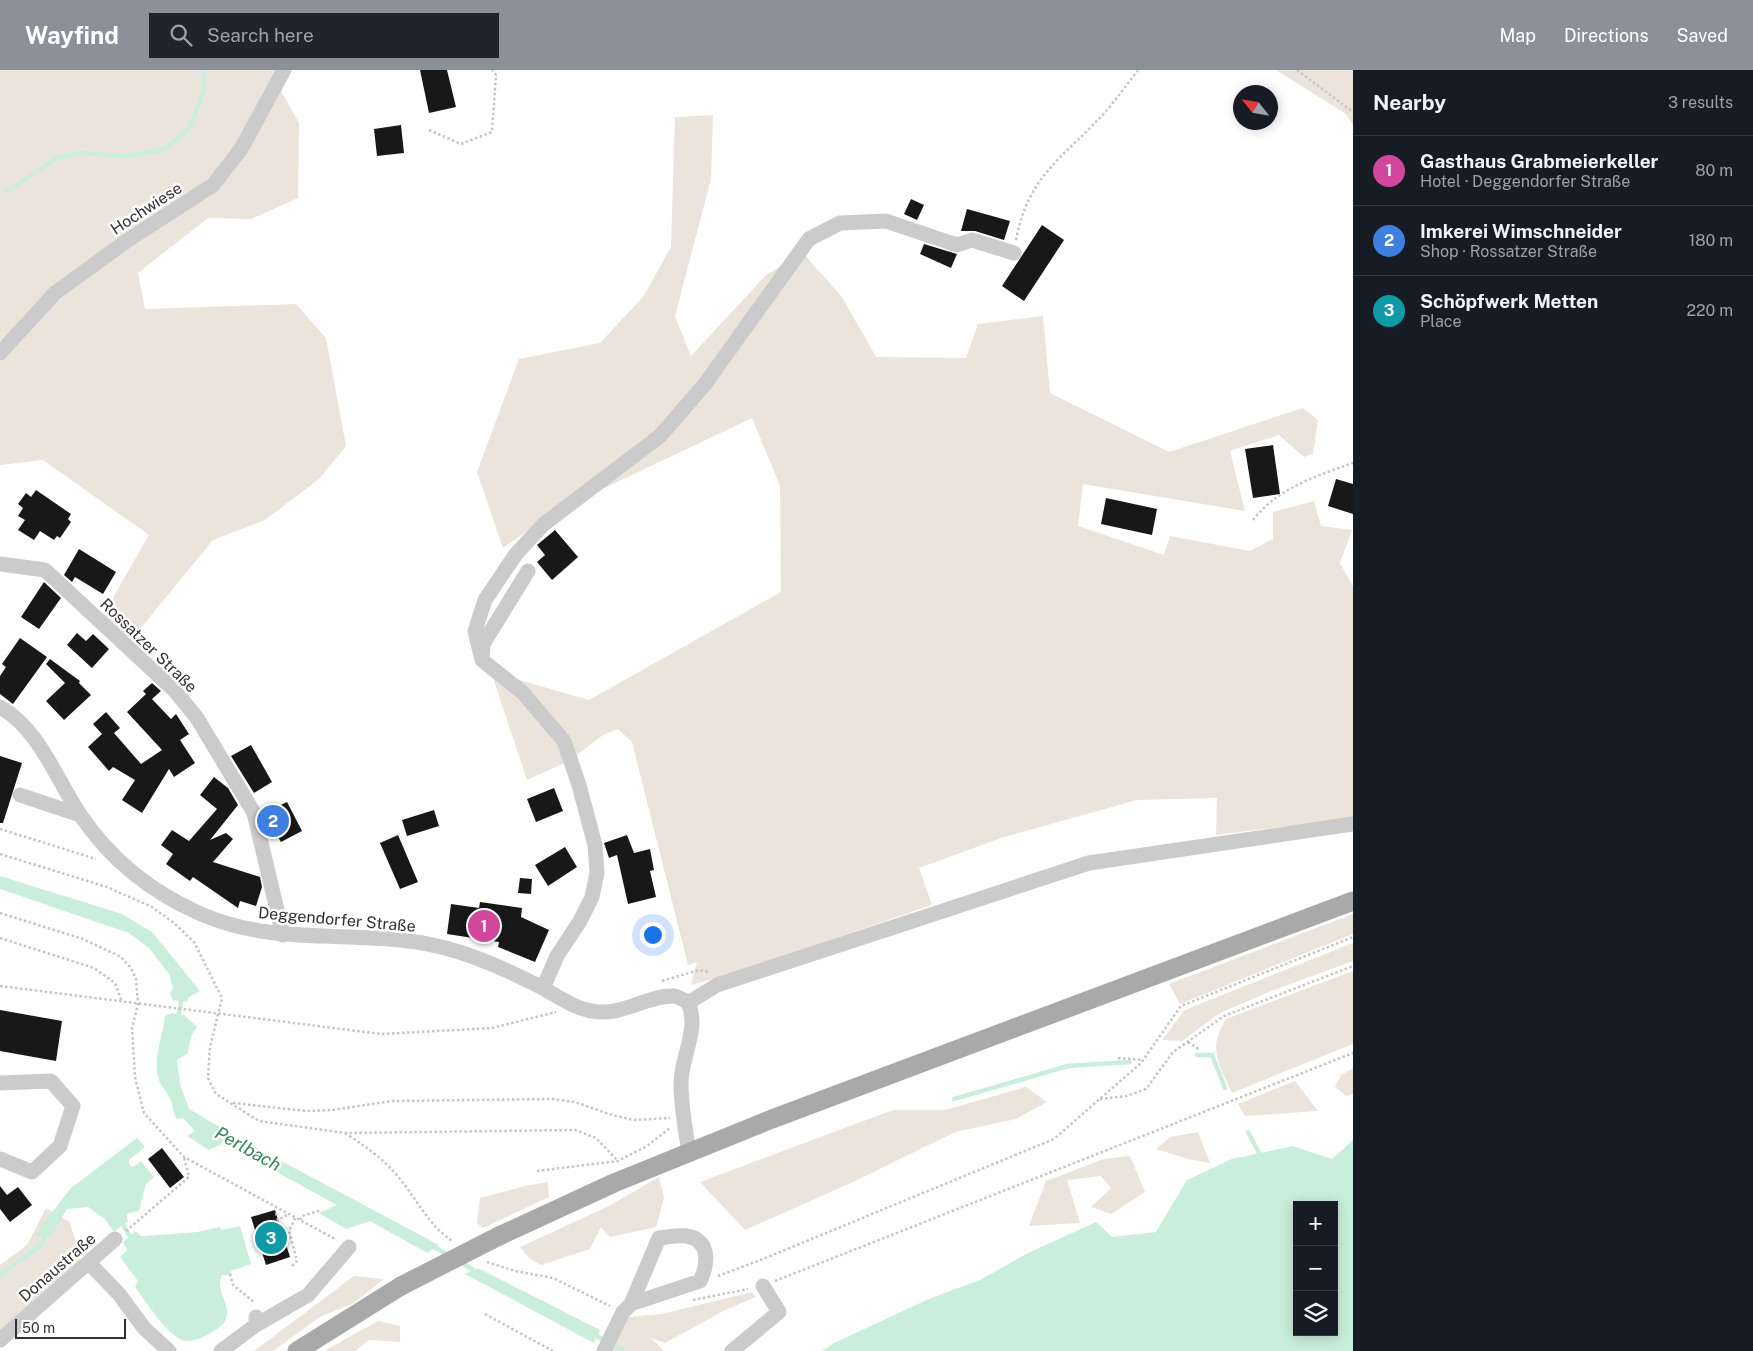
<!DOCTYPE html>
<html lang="en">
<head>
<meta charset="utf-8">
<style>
	:root { --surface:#171b24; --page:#20242c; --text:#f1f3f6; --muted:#9ea1a6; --line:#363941; --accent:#8c9099 }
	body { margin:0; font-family:"Public Sans",sans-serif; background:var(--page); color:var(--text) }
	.controls { position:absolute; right:15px; bottom:15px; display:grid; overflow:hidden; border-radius:0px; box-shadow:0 2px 12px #0003 }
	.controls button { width:45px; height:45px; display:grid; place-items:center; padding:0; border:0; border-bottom:1px solid var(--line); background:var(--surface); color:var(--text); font:25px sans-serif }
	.compass { position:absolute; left:1233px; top:15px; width:45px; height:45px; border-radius:50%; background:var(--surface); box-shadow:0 2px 12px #0003; rotate:301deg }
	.scale { position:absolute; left:15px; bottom:12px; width:111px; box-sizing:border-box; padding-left:5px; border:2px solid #313131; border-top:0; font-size:14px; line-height:18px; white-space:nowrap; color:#313131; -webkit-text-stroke:4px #fff; paint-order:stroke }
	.you { position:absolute; left:652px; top:864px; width:18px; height:18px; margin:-12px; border:4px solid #fff; border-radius:50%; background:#1a73e8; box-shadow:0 0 0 8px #1a73e833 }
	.badge { display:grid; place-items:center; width:32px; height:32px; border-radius:50%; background:var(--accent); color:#fff; font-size:16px; font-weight:700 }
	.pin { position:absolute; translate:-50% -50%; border:2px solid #fff; box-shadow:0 1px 5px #0006 }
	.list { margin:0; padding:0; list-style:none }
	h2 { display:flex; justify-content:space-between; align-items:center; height:65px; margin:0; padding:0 20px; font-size:21px }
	h2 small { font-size:16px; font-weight:400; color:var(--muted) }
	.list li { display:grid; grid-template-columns:32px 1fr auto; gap:15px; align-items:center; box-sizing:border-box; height:70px; padding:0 20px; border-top:1px solid var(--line) }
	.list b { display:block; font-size:19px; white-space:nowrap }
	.list p { margin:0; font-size:16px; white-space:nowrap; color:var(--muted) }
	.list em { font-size:16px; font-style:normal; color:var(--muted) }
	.icon { flex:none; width:28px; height:28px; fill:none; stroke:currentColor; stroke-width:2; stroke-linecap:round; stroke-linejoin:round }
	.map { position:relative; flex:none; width:1353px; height:1281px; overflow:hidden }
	header { display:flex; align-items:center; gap:30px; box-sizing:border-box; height:70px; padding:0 25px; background:var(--accent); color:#fff }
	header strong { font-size:24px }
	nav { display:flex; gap:28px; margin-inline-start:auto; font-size:18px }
	.search { width:350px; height:45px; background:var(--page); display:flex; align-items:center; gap:12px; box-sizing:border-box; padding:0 18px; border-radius:0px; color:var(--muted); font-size:19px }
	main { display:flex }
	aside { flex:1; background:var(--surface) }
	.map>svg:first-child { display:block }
</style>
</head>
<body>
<header>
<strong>Wayfind</strong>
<div class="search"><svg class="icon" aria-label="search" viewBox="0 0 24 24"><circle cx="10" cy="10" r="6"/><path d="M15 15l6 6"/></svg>Search here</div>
<nav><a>Map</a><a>Directions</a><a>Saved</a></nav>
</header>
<main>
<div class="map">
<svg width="1353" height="1281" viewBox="0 0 1353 1281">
	<rect width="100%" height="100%" fill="#fff"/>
	<path fill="#ebe4db" d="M 0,0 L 288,0 L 279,17 L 299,53 L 298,128 L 251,149 L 208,148 L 138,203 L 145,239 L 296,234 L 326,268 L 346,376 L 319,409 L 265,450 L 213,470 L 126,576 L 99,552 L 149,465 L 43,390 L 0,395 Z
		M 1276,0 L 1353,0 L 1353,55 L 1346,44 Z
		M 713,45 L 711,109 L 675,246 L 691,286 L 766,205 L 803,183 L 842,227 L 876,287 L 966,288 L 978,254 L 1043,246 L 1050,323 L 1169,382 L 1303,338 L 1318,350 L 1313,384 L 1304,387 L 1279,365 L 1230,381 L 1245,441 L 1083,414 L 1078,456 L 1164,485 L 1170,466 L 1250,481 L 1273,469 L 1273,442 L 1314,431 L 1321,456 L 1352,460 L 1340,493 L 1353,516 L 1353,748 L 1216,765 L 1217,728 L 1137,730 L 1004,767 L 919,798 L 932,835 L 731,904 L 691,915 L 697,892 L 688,895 L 632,672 L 618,659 L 603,665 L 569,691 L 527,710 L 491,602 L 589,630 L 781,522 L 780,416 L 752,348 L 554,442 L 503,478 L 477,402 L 519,289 L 600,273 L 643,227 L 671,177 L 675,47 Z
		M 1353,844 L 1353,864 L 1180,934 L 1169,914 Z
		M 1353,873 L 1353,891 L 1274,920 L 1220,943 L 1182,971 L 1162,970 L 1184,941 L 1192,937 Z
		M 1353,901 L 1353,974 L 1232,1023 C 1219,994 1207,979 1226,949 Z
		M 1353,998 L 1353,1024 L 1346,1026 L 1335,1017 L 1341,1005 Z
		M 1295,1011 L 1318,1041 L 1245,1046 L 1238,1034 Z
		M 1026,1017 L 1047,1032 L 1016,1049 L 955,1062 L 853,1112 L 745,1160 L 700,1112 L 893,1040 L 945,1040 Z
		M 1198,1062 L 1210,1093 L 1188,1089 L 1156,1079 L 1170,1067 Z
		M 1130,1086 L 1145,1122 L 1111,1144 L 1091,1137 L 1111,1118 L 1101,1106 L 1067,1110 L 1080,1153 L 1029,1156 L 1046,1111 L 1104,1089 Z
		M 659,1107 L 664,1128 L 656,1157 L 610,1167 L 601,1157 L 590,1179 L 541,1195 L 529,1188 L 520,1177 L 609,1136 Z
		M 548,1112 L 549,1127 L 483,1158 L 477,1153 L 480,1128 L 525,1116 Z
		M 46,1138 L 70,1152 L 81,1192 L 0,1263 L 0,1195 L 27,1175 Z
		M 354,1206 L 384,1209 L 354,1233 L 320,1247 L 273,1281 L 254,1281 Z
		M 752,1222 L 756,1227 L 727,1239 L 665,1273 L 651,1268 L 664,1281 L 610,1281 L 629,1247 L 661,1244 Z
		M 378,1251 L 400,1256 L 400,1272 L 369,1270 L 355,1281 L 324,1281 Z"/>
	<path fill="#caeedc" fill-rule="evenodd" d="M 0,806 L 122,844 L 152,862 L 200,921 L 189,927 L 187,932 L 173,930 L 170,923 L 173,918 L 169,904 L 150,879 L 129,863 L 0,819 Z
		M 172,943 L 184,945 L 197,957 L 191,966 L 188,983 L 177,990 L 180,1014 L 189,1039 L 242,1070 L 439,1175 L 427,1183 L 370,1151 L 346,1159 L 319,1143 L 337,1135 L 224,1073 L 209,1080 L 187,1066 L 195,1061 L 183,1048 L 177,1049 C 172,1042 174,1038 171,1031 C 169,1023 160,1016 158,1007 C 153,987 163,966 165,946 Z
		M 137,1068 L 145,1077 L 129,1090 L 129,1094 L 133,1097 L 141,1091 L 154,1107 L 146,1114 L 139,1141 L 126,1144 L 128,1151 L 114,1162 L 105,1149 L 88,1137 L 67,1139 L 51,1167 L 34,1165 L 71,1118 Z
		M 1353,1070 L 1353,1281 L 822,1281 L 834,1273 L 931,1228 L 980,1210 L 1026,1184 L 1096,1152 L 1112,1167 L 1156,1162 L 1187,1110 L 1232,1089 L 1293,1076 L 1332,1089 ZM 1297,1135 L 1334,1135 L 1334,1262 L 1297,1262 Z
		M 240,1156 L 251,1194 L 231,1201 L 232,1205 L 222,1205 C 215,1220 229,1232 227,1245 C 226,1254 216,1260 209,1264 C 202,1268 195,1271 187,1271 C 169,1270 146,1231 135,1217 L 138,1211 L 120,1187 L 127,1180 L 123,1172 L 136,1161 L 141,1166 L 144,1166 L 197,1162 L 220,1157 L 221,1160 Z
		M 478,1198 L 600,1260 L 594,1273 L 465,1204 Z"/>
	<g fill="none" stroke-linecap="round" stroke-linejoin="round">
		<path stroke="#caeedc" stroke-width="4.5" d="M 6,122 L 57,88 L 80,83 L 128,86 L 163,80 L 189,59 L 204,21 L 204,0
			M 178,949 L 182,925
			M 1197,985 L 1212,985 L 1225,1018
			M 954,1029 L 1068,996 L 1130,992
			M 1248,1062 L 1261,1087
			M 120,1150 L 133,1171
			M 431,1175 L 448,1185
			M 459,1191 L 478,1203
			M 0,1205 L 40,1176 L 48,1162
			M 593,1264 L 624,1281"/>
	</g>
	<path fill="#181818" d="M 420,0 L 447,0 L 456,37 L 429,43 Z
		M 401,55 L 404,83 L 377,86 L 374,59 Z
		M 911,129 L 924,135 L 917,150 L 904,144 Z
		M 967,139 L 1010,151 L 1004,170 L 975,161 L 961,161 Z
		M 1042,155 L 1064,170 L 1024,231 L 1002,216 Z
		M 924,174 L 957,184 L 951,198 L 920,184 Z
		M 1273,375 L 1280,424 L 1253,428 L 1245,379 Z
		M 1336,409 L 1353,414 L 1353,444 L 1328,436 Z
		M 36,420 L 71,444 L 68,449 L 71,452 L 60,468 L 57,466 L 54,470 L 40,461 L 34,470 L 18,460 L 25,450 L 18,446 L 23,438 L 18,434 L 26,423 L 31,427 Z
		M 1106,428 L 1157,439 L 1152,465 L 1101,454 Z
		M 555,460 L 578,487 L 552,510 L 537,492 L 545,485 L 537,475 Z
		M 79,479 L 116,502 L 103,524 L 75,507 L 72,512 L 64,505 Z
		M 44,512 L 61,528 L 39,559 L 21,547 Z
		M 77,563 L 86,571 L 93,564 L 109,579 L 92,598 L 67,575 Z
		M 20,568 L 47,587 L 13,634 L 0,624 L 0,606 L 6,597 L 2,594 Z
		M 50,589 L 80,611 L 79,613 L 91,625 L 64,650 L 46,631 L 65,613 L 46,594 Z
		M 152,613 L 161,621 L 152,629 L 171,649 L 176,644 L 189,664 L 180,670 L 195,693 L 174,707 L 169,699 L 142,743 L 122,730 L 135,710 L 113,697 L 109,701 L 88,677 L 102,664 L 93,654 L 106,642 L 120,658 L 114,663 L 141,694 L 162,680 L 127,642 L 146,624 L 143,621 Z
		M 251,675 L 272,712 L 254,723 L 231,686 Z
		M 0,686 L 22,693 L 3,753 L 0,753 Z
		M 214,707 L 228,718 L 238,735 L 210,770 L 226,763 L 233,769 L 213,792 L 260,807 L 262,817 L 256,836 L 240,831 L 238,838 L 193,807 L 190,811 L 166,794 L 173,784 L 161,775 L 172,760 L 189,771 L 217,739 L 200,725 Z
		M 554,718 L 563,741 L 536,752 L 527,729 Z
		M 287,732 L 302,761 L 281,772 L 264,743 Z
		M 434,740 L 439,756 L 407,766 L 402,750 Z
		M 398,765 L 418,812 L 400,819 L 380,773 Z
		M 627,765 L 634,783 L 650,779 L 654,800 L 650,801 L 656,827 L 628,834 L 617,785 L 609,788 L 604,773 Z
		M 565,777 L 577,797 L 548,816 L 535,795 Z
		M 520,808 L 532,809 L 531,824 L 518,823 Z
		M 480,832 L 522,838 L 521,847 L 549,860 L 535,892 L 498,877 L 499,872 L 447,864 L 451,834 L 479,838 Z
		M 0,940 L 62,951 L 56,991 L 0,981 Z
		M 162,1078 L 184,1107 L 170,1118 L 148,1089 Z
		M 0,1116 L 7,1125 L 18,1117 L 32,1135 L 10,1152 L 0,1139 Z
		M 275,1140 L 290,1187 L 266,1195 L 251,1147 Z"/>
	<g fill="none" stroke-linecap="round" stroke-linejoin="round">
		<path stroke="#c5c5c5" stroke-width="2.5" stroke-dasharray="2.5 2.5" stroke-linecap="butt" d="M 1297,0 L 1353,42
			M 429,60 L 461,74 L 492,62 L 496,5 L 492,0
			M 1016,170 C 1028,104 1066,86 1107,40 C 1118,27 1128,13 1138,0
			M 1253,450 C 1278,418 1316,406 1353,393
			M 0,759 L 96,789
			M 0,784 L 107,817 L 152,837 L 174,853 L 194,872 L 222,928 L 210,977 L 208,1008 L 216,1024 L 259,1051 L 345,1063 L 575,1060 L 596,1068 L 618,1091
			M 0,843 L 83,869 L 121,887 L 131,898 L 136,909 L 138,934 L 132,958 L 135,1007 L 144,1043 L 184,1087 L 335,1169
			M 0,868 L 94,898 L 115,913 L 122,932
			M 662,911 L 699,900 L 709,902
			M 0,916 L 381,964 L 492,958 L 556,942
			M 1188,972 L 1200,980
			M 1118,988 L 1143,990
			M 1100,1029 L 1127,1026 L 1146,1019 L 1173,982 L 1224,946 L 1353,896
			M 233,1033 L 306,1041 L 332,1040 L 392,1031 L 552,1029 L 575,1032 L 609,1044 L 633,1050 L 670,1048
			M 345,1063 C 363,1075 380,1086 394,1102 C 415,1125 426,1153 452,1171
			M 537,1101 L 618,1091 L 647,1076 L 670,1058
			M 276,1143 L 278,1150 L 289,1144
			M 300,1150 L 302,1146 L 322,1140
			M 126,1161 L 189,1107 L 184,1087
			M 487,1192 L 515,1201 L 553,1208 L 610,1236
			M 292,1196 L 297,1191 L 289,1161 L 295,1148
			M 230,1204 L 233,1215 L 254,1232
			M 718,1206 L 763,1189 L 1054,1069 L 1141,993 L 1181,936 L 1353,867
			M 775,1211 L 1353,983
			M 693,1230 L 748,1219
			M 485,1244 L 553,1281"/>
		<path stroke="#cbcbcb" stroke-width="15" d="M 0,283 L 55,223 L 128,170 L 213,115 L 241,79 L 284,0
			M 0,494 L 45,500 L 175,621 L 197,648 L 254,743 L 283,865
			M 528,501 L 483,574 L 482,590 L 523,623 L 564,671 L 579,715 L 595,775 L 597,803 L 592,827 L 580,851 L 557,886 L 543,918
			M 482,590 L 475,561 L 485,530 L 516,484 L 544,454 L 660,366 L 705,314 L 809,169 L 840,153 L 886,151 L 957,175 L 972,170 L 1014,183
			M 0,637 C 39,658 57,711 81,746 C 111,790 153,823 201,844 C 285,881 376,854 459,882 C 485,890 513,903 537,915 C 555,924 572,938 592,941 C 622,947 647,925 674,926 C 679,927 684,930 688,933
			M 20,725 L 80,745
			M 688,933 L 717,915 L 1089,793 L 1353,754
			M 688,933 C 700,958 681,987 681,1013 C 681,1036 685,1059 689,1082
			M 0,1013 L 51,1011 L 73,1036 L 60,1076 L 32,1102 L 0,1089
			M 89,1193 L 119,1224 L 144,1258 L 169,1281
			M 256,1255 L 308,1225 L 349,1177
			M 0,1270 L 115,1169
			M 221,1281 L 256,1255 L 256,1247
			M 604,1281 L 623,1242 L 631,1234 L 700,1211 C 708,1195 711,1170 687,1166 C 678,1165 668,1167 659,1168 L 631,1234
			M 732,1281 L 779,1242 L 763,1216"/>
		<path stroke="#a9a9a9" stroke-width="19" d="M 499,1166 L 614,1113 L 772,1049 L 1353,831
			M 297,1281 L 401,1216"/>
		<path stroke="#a9a9a9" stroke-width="19" d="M 401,1216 L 499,1166"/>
	</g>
	<g text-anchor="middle" stroke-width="5" stroke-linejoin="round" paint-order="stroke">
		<g font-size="16" fill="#313131" stroke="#fff">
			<text transform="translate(146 138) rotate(-33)" y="6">Hochwiese</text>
			<text transform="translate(149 575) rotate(44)" y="6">Rossatzer Straße</text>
			<text transform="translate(337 849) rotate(5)" y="6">Deggendorfer Straße</text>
			<text transform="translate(57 1197) rotate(-41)" y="6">Donaustraße</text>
		</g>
		<g font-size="18" font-style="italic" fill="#34835b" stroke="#fff">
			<text transform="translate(248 1079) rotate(29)" y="6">Perlbach</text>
		</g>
	</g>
</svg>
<div class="controls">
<button>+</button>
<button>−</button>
<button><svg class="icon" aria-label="layers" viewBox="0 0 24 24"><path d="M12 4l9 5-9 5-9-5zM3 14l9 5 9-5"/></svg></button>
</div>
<svg class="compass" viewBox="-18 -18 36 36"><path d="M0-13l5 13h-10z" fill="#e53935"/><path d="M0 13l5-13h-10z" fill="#9ea1a6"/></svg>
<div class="scale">50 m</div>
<div class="you"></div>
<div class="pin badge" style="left:484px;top:856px;background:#d1479c">1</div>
<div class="pin badge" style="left:273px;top:751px;background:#3f7fe0">2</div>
<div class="pin badge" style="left:271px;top:1168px;background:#0f9aa8">3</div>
</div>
<aside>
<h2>Nearby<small>3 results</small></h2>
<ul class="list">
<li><span class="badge" style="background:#d1479c">1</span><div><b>Gasthaus Grabmeierkeller</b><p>Hotel · Deggendorfer Straße</p></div><em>80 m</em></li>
<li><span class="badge" style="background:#3f7fe0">2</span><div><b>Imkerei Wimschneider</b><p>Shop · Rossatzer Straße</p></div><em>180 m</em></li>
<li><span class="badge" style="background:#0f9aa8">3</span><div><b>Schöpfwerk Metten</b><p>Place</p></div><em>220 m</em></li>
</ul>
</aside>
</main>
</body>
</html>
